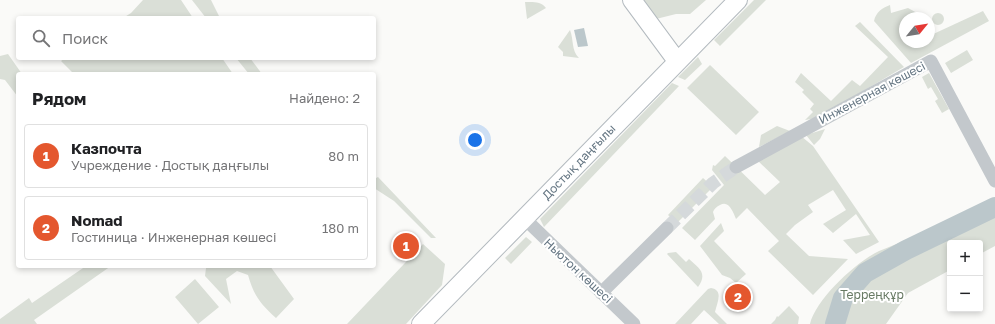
<!DOCTYPE html>
<html lang="ru">
<head>
<meta charset="utf-8">
<style>
	:root { --surface:#fff; --page:#f6f6f6; --text:#202124; --muted:#757577; --line:#e0e0e0; --accent:#e4572e }
	body { margin:0; font-family:"Golos Text",sans-serif; background:var(--page); color:var(--text) }
	.controls { position:absolute; right:12px; bottom:12px; display:grid; overflow:hidden; border-radius:4px; box-shadow:0 2px 6px #0003 }
	.controls button { width:36px; height:36px; display:grid; place-items:center; padding:0; border:0; border-bottom:1px solid var(--line); background:var(--surface); color:var(--text); font:20px sans-serif }
	.compass { position:absolute; left:899px; top:12px; width:36px; height:36px; border-radius:50%; background:var(--surface); box-shadow:0 2px 6px #0003; rotate:60deg }
	.you { position:absolute; left:475px; top:140px; width:14px; height:14px; margin:-10px; border:3px solid #fff; border-radius:50%; background:#1a73e8; box-shadow:0 0 0 6px #1a73e833 }
	.badge { display:grid; place-items:center; width:26px; height:26px; border-radius:50%; background:var(--accent); color:#fff; font-size:13px; font-weight:700 }
	.pin { position:absolute; translate:-50% -50%; border:2px solid #fff; box-shadow:0 1px 4px #0006 }
	.list { margin:0; padding:0; list-style:none }
	h2 { display:flex; justify-content:space-between; align-items:center; height:52px; margin:0; padding:0 16px; font-size:17px }
	h2 small { font-size:13px; font-weight:400; color:var(--muted) }
	.list li { display:grid; grid-template-columns:26px 1fr auto; gap:12px; align-items:center; box-sizing:border-box; height:64px; margin:0 8px 8px; padding:0 8px; border:1px solid var(--line); border-radius:4px }
	.list b { display:block; font-size:15px; white-space:nowrap }
	.list p { margin:0; font-size:13px; white-space:nowrap; color:var(--muted) }
	.list em { font-size:13px; font-style:normal; color:var(--muted) }
	.icon { flex:none; width:22px; height:22px; fill:none; stroke:currentColor; stroke-width:2; stroke-linecap:round; stroke-linejoin:round }
	.map { position:relative; flex:none; width:995px; height:324px; overflow:hidden }
	.search { position:absolute; background:var(--surface); box-shadow:0 2px 6px #0003; left:16px; top:16px; width:360px; height:44px; display:flex; align-items:center; gap:10px; box-sizing:border-box; padding:0 14px; border-radius:4px; color:var(--muted); font-size:15px }
	.panel { position:absolute; background:var(--surface); box-shadow:0 2px 6px #0003; left:16px; top:72px; width:360px; height:196px; border-radius:4px }
	.map>svg:first-child { display:block }
</style>
</head>
<body>
<div class="map">
<svg width="995" height="324" viewBox="0 0 995 324">
	<rect width="100%" height="100%" fill="#fafaf8"/>
	<path fill="#dadfd7" d="M 143,0 L 181,0 L 193,18 L 123,18 L 131,13 Z
		M 192,0 L 211,0 L 220,18 L 206,18 Z
		M 643,0 L 706,0 L 690,14 L 676,14 L 656,19 Z
		M 754,0 L 766,0 L 720,46 L 714,40 Z
		M 525,2 C 533,2 541,1 546,8 L 527,19 Z
		M 890,5 L 891,13 L 908,8 L 917,13 L 918,18 L 905,18 L 905,42 L 929,42 L 929,36 L 983,11 L 989,21 L 911,63 L 874,21 C 876,12 882,8 890,5 Z
		M932 19a6 6 0 1 1 12 0a6 6 0 1 1-12 0Z
		M 860,22 L 904,67 L 817,118 L 805,120 L 813,112 L 810,109 L 814,104 L 802,92 L 804,90 L 795,82 L 801,73 L 831,101 L 852,80 L 860,86 L 888,57 L 855,26 Z
		M 570,30 C 574,40 571,50 579,58 L 563,56 L 563,52 L 558,47 Z
		M 967,50 L 973,60 L 951,73 L 945,63 Z
		M 8,54 L 22,74 L 18,74 L 18,97 L 5,80 L 0,79 L 0,56 Z
		M 698,57 L 702,64 L 685,80 L 678,77 Z
		M 65,58 L 222,58 L 233,74 L 74,74 L 61,61 Z
		M 236,58 L 250,58 L 262,74 L 249,74 Z
		M 710,65 L 759,112 L 736,135 L 687,88 Z
		M 929,73 L 949,109 L 942,113 L 935,101 L 938,99 L 931,87 L 928,89 L 922,77 Z
		M 672,83 L 679,86 L 544,227 L 540,219 Z
		M 777,126 L 790,131 L 759,147 L 761,135 Z
		M 825,129 L 820,139 L 814,145 L 806,135 Z
		M 801,136 L 813,146 L 879,242 L 856,254 L 843,240 L 870,235 L 856,214 L 833,233 L 823,224 L 846,210 L 833,190 L 808,205 L 813,212 L 795,225 L 786,234 L 809,256 L 848,259 L 813,295 L 768,251 L 779,241 L 747,208 L 736,219 C 733,212 729,200 720,205 C 716,207 714,209 713,212 L 715,219 L 695,240 L 682,228 L 724,185 L 712,170 L 713,165 L 715,166 L 725,156 L 765,195 L 780,182 L 757,160 Z
		M 378,177 L 436,238 L 431,238 L 394,201 L 374,188 L 374,179 Z
		M 703,178 L 713,187 L 677,223 L 668,215 Z
		M 995,199 L 995,246 L 980,254 L 980,243 L 950,243 L 950,270 L 908,293 L 886,324 L 810,324 C 816,299 856,262 879,251 C 886,248 892,246 899,243 Z
		M 721,223 L 724,231 L 714,241 L 746,274 L 736,283 L 730,278 L 722,275 L 700,246 Z
		M 526,237 L 532,242 L 511,264 L 505,258 Z
		M 423,244 L 445,264 L 442,285 L 406,324 L 347,324 Z
		M 676,252 L 686,262 L 689,259 C 699,268 708,273 698,287 L 667,254 L 668,253 Z
		M 86,266 L 111,266 L 34,320 L 37,324 L 0,324 L 0,319 L 29,298 L 32,303 Z
		M 205,266 L 270,266 L 294,299 L 276,318 C 260,303 254,296 248,275 L 237,271 L 226,279 L 231,304 L 205,276 L 206,268 Z
		M 195,279 L 219,307 L 198,324 L 175,297 Z
		M 711,288 C 724,290 717,303 715,312 L 727,324 L 719,324 L 704,310 L 691,324 L 675,324 L 708,289 Z
		M 789,306 L 799,317 L 798,324 L 771,324 L 775,320 L 777,316 L 778,317 Z"/>
	<path fill="#bbc7cb" d="M 584,28 L 588,46 L 578,47 L 574,30 Z"/>
	<g fill="none" stroke-linecap="round" stroke-linejoin="round">
		<path stroke="#bbc7cb" stroke-width="20" d="M 835,324 L 843,298 L 865,273 L 906,250 L 995,207"/>
		<path stroke="#d5d9db" stroke-width="13" stroke-dasharray="13 6" stroke-linecap="butt" d="M 667,228 L 713,183 L 736,167"/>
		<defs>
			<path id="secondary" d="M 632,0 L 677,61
				M 421,324 L 738,0"/>
		</defs>
		<use href="#secondary" stroke="#b3babf" stroke-width="20"/>
		<path stroke="#c3c8cc" stroke-width="13" d="M 736,167 L 931,61 L 995,181
			M 524,218 L 634,324
			M 601,293 L 667,228"/>
		<use href="#secondary" stroke="#fff" stroke-width="18"/>
	</g>
	<g text-anchor="middle" stroke-width="4" stroke-linejoin="round" paint-order="stroke">
		<g font-size="12" fill="#657683" stroke="#fff">
			<text transform="translate(872 93) rotate(-28)" y="4">Инженерная көшесі</text>
			<text transform="translate(579 162) rotate(-46)" y="4">Достық даңғылы</text>
			<text transform="translate(578 271) rotate(43)" y="4">Ньютон көшесі</text>
		</g>
		<g font-size="12" fill="#687a64" stroke="#fff">
			<text x="872" y="299">Терреңқұр</text>
		</g>
	</g>
</svg>
<div class="controls">
<button>+</button>
<button>−</button>
</div>
<svg class="compass" viewBox="-18 -18 36 36"><path d="M0-13l5 13h-10z" fill="#e53935"/><path d="M0 13l5-13h-10z" fill="#757577"/></svg>
<div class="you"></div>
<div class="pin badge" style="left:406px;top:246px">1</div>
<div class="pin badge" style="left:738px;top:297px">2</div>
<div class="search"><svg class="icon" aria-label="search" viewBox="0 0 24 24"><circle cx="10" cy="10" r="6"/><path d="M15 15l6 6"/></svg>Поиск</div>
<section class="panel">
<h2>Рядом<small>Найдено: 2</small></h2>
<ul class="list">
<li><span class="badge">1</span><div><b>Казпочта</b><p>Учреждение · Достық даңғылы</p></div><em>80 m</em></li>
<li><span class="badge">2</span><div><b>Nomad</b><p>Гостиница · Инженерная көшесі</p></div><em>180 m</em></li>
</ul>
</section>
</div>
</body>
</html>
